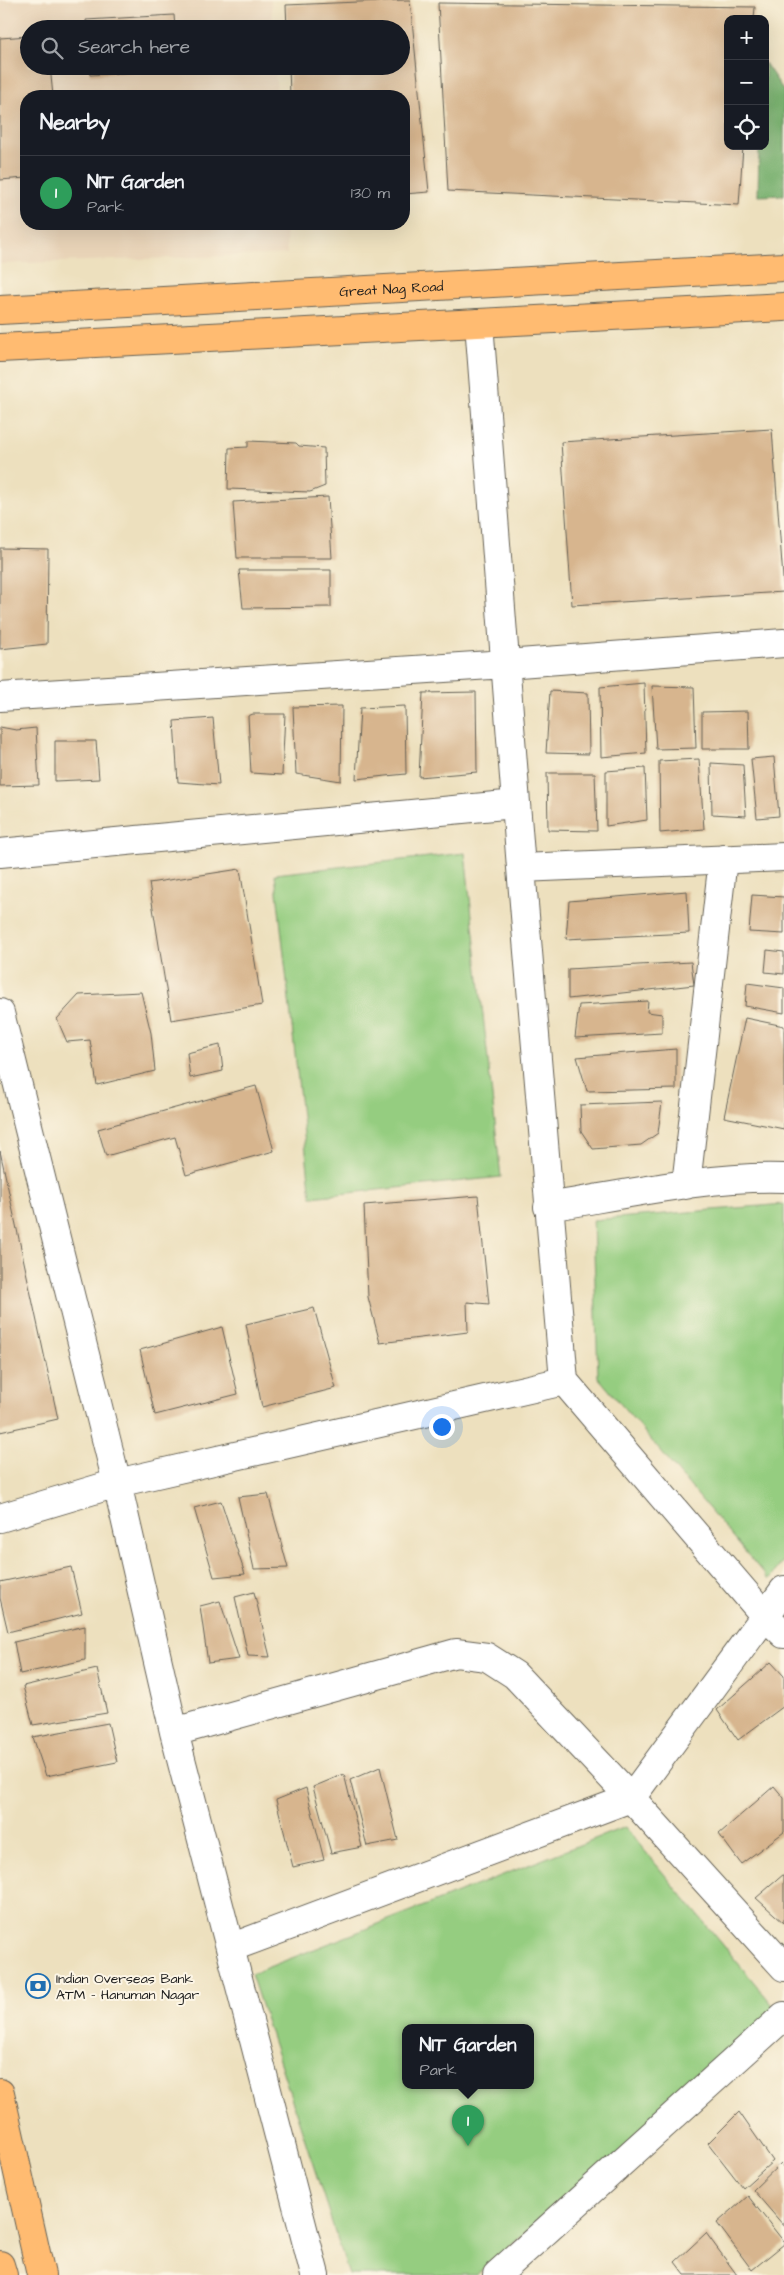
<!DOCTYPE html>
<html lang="en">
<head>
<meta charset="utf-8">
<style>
	:root { --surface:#171b24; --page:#20242c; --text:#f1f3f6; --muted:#9ea1a6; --line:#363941; --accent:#1f6fb2 }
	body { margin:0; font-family:"Architects Daughter",sans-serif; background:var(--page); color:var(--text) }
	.controls { position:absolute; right:15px; top:15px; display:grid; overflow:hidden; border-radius:10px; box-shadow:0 5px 20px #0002 }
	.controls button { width:45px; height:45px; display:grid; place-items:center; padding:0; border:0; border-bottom:1px solid var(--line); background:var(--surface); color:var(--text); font:25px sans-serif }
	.you { position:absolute; left:441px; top:1426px; width:18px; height:18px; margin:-12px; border:4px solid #fff; border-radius:50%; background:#1a73e8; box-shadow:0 0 0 8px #1a73e833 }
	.badge { display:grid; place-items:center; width:32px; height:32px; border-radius:50%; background:var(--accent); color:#fff; font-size:16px; font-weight:700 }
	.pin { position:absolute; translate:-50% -41px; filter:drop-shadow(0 1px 2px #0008) }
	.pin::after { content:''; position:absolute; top:26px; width:18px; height:15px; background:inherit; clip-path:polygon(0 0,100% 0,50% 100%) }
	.popup { position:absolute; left:402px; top:2024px; width:132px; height:65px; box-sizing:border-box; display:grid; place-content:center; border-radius:10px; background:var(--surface); filter:drop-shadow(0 1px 4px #0005); font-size:16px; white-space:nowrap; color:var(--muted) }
	.popup b { font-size:19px; color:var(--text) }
	.popup::after { content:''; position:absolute; left:50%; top:100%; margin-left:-10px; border:10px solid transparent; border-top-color:var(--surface) }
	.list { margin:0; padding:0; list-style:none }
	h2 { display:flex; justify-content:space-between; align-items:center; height:65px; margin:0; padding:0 20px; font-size:21px }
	h2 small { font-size:16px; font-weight:400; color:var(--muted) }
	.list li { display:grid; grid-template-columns:32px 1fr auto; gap:15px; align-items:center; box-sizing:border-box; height:75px; padding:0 20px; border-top:1px solid var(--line) }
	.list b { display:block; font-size:19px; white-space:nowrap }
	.list p { margin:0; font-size:16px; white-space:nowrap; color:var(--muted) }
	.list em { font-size:16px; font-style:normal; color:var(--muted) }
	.icon { flex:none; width:28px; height:28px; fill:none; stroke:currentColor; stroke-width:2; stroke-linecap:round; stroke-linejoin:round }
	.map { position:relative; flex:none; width:784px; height:2275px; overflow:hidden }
	.search { position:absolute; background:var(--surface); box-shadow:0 5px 20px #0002; left:20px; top:20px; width:390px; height:55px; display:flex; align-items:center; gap:12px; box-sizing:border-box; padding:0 18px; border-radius:28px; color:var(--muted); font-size:19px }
	.panel { position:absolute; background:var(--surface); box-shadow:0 5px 20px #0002; left:20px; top:90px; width:390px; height:140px; border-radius:20px }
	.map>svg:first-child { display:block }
</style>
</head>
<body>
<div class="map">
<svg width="784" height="2275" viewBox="0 0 784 2275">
	<rect width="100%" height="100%" fill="#fcf5e5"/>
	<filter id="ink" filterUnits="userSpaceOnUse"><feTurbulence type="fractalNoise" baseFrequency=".02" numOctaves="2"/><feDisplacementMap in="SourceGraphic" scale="10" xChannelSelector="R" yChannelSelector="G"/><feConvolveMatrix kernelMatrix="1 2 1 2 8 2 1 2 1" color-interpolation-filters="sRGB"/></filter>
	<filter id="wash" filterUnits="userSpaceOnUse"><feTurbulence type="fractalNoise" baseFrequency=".0096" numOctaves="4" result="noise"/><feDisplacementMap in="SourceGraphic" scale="20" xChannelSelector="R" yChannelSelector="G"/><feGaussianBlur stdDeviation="1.12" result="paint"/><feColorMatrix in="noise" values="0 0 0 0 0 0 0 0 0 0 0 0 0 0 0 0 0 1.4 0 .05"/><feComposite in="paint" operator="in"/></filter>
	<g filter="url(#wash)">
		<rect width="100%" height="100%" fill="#ede0be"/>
		<path fill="#e8d3b7" d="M 0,0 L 271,0 L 273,29 L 29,29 L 29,66 L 275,66 L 277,96 L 26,96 L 26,224 L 285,224 L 287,254 L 0,264 Z"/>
		<path fill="#95cd80" stroke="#58744e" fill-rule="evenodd" d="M 465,853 L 501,1177 L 311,1197 L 275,874 Z
			M 784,1204 L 784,1560 L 769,1580 L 598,1377 L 593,1220 Z
			M 625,1827 L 782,2016 L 476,2275 L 349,2275 L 251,1974 ZM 406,2027 L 530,2027 L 530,2085 L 406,2085 Z"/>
		<path fill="#78b06e" stroke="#4a6645" d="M 765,63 L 784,91 L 784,195 L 758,196 L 759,146 L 765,146 Z"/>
		<g id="blocks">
			<path fill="#d7b58e" d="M 406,0 L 410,0 L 429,192 L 404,194 L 404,96 L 290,96 L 289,66 L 401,66 L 401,29 L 287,29 L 286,5 Z
				M 438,3 L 755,7 L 754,19 L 728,19 L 728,146 L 743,146 L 739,205 L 448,191 Z
				M 174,15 L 175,29 L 87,29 L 86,20 Z
				M 29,36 L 29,66 L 50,66 L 53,96 L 26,96 L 26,178 L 0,180 L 0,38 Z
				M 89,66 L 177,66 L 177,69 L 90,75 Z
				M 772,429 L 784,592 L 572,605 L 561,442 Z
				M 248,441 L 296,443 L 299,446 L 324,448 L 325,486 L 310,492 L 228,489 L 229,448 L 248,447 Z
				M 328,497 L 332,558 L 237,558 L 233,502 Z
				M 0,548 L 48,549 L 47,644 L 0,649 Z
				M 239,570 L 331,570 L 331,607 L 243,608 Z
				M 644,683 L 646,753 L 601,757 L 600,687 Z
				M 652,686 L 694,687 L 696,748 L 656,749 Z
				M 550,691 L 588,693 L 589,754 L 546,753 Z
				M 476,692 L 477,772 L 419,777 L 423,693 Z
				M 342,706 L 341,781 L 296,774 L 293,707 Z
				M 405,706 L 406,774 L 356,779 L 360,708 Z
				M 748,711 L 749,749 L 702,749 L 702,712 Z
				M 253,714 L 285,714 L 282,775 L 251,773 L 248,716 Z
				M 213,718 L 219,785 L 178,782 L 174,721 Z
				M 0,727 L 16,730 L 36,728 L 39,785 L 0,786 Z
				M 55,741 L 96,741 L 99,779 L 55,781 Z
				M 774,757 L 779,816 L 757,818 L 751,759 Z
				M 699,759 L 704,829 L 660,833 L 659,761 Z
				M 711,763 L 743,765 L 746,816 L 712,814 Z
				M 645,768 L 647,820 L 606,826 L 606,771 Z
				M 547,773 L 595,773 L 597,831 L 548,830 Z
				M 240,869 L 262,1005 L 171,1020 L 149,883 Z
				M 687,891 L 689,933 L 566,939 L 569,901 Z
				M 752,895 L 784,897 L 784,934 L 749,932 Z
				M 767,950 L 784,952 L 784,974 L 765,972 Z
				M 691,962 L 694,985 L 568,999 L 568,969 Z
				M 747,983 L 784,988 L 784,1013 L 745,1006 Z
				M 141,992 L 151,1033 L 155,1071 L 97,1085 L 90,1040 L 67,1042 L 57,1019 L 79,995 Z
				M 648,1001 L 647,1012 L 662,1014 L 662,1033 L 575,1038 L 579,1005 Z
				M 745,1018 L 784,1026 L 784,1129 L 724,1117 Z
				M 220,1045 L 223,1071 L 190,1078 L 187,1053 Z
				M 676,1049 L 676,1089 L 587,1091 L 577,1057 Z
				M 256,1086 L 274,1151 L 186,1175 L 175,1137 L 106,1156 L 98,1129 Z
				M 662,1102 L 658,1133 L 641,1145 L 593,1149 L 581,1131 L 580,1105 Z
				M 0,1151 L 58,1419 L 0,1432 Z
				M 478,1196 L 489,1304 L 467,1302 L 468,1332 L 380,1343 L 368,1297 L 364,1205 Z
				M 314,1308 L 336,1388 L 262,1407 L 246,1324 Z
				M 222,1327 L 238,1394 L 155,1415 L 140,1350 Z
				M 268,1494 L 288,1568 L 254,1569 L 238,1497 Z
				M 221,1501 L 245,1574 L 214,1577 L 194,1508 Z
				M 71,1567 L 82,1613 L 8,1632 L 0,1598 L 0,1582 Z
				M 254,1592 L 270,1657 L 248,1656 L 235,1597 Z
				M 220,1601 L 239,1659 L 208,1663 L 200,1606 Z
				M 85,1626 L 85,1660 L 20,1674 L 14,1642 Z
				M 771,1662 L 784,1676 L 784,1706 L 738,1740 L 717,1710 Z
				M 97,1669 L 107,1713 L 33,1725 L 23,1686 Z
				M 108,1723 L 117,1762 L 46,1776 L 33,1737 Z
				M 380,1767 L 398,1840 L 367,1846 L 350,1780 Z
				M 344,1774 L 362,1847 L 331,1853 L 313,1787 Z
				M 774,1786 L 784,1798 L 784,1832 L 741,1864 L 719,1834 Z
				M 306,1788 L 324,1860 L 293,1867 L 276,1800 Z
				M 784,1874 L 784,1923 L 756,1898 Z
				M 739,2112 L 773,2161 L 743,2188 L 708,2143 Z
				M 781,2163 L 784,2166 L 784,2226 L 753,2190 Z
				M 748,2196 L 784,2242 L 784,2244 L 752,2270 L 717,2223 Z
				M 706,2233 L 737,2275 L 685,2275 L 675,2262 Z"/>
		</g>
	</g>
	<g filter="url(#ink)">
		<use href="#blocks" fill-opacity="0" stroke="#656155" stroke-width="1"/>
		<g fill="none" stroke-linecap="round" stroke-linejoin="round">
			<defs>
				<path id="minor" d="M 479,323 L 521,868 L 564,1381 L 765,1616 L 784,1634
					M 0,697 L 506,664 L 784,643
					M 0,853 L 516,804
					M 521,868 L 784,857
					M 0,1013 L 117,1483 L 174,1732 L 315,2275
					M 686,1185 L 723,859
					M 548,1207 C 622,1195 710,1175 784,1178
					M 0,1518 L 117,1483 L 564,1381
					M 174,1732 L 456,1653 L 487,1657 L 515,1675 L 631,1798 L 784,1967
					M 230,1948 L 631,1798 L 784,1590
					M 497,2275 L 784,2016"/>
				<g id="major">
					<path id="s1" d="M 0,310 L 784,267"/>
					<path d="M 0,348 L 784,307"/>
					<path d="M 0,2093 L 41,2275"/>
					<path d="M 0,2265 L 3,2275"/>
				</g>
			</defs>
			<use href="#minor" stroke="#656155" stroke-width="30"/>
			<use href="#major" stroke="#656155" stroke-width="30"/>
			<use href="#minor" stroke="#fff" stroke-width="28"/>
			<use href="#major" stroke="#ffbb71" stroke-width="28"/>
		</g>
	</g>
	<defs>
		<symbol id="bank-ring" viewBox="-11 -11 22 22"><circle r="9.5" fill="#fcf5e5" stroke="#1f6fb2" stroke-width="1.5"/><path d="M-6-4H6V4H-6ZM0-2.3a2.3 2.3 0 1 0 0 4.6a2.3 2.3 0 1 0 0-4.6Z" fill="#1f6fb2"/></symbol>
	</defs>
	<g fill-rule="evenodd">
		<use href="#bank-ring" x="24" y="1972" width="28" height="28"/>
	</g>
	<g text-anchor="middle" stroke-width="4" stroke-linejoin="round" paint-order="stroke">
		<g font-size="14" fill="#1c1c1c" stroke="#fcf5e5">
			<text dy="5" stroke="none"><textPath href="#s1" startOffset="392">Great Nag Road</textPath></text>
		</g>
		<g font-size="14" fill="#1c1c1c" stroke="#fcf5e5" text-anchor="start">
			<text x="56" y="1983">Indian Overseas Bank<tspan x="56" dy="16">ATM - Hanuman Nagar</tspan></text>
		</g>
	</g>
</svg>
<div class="controls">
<button>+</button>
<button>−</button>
<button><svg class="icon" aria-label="locate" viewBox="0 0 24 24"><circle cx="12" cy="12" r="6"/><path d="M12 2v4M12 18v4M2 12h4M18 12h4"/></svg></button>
</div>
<div class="you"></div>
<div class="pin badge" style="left:468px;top:2146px;background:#2e9e5b">1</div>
<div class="popup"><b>NIT Garden</b>Park</div>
<div class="search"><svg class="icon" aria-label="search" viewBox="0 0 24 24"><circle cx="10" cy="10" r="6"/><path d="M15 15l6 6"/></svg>Search here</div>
<section class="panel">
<h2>Nearby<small></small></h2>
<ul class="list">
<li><span class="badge" style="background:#2e9e5b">1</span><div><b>NIT Garden</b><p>Park</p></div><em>130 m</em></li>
</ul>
</section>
</div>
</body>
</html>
